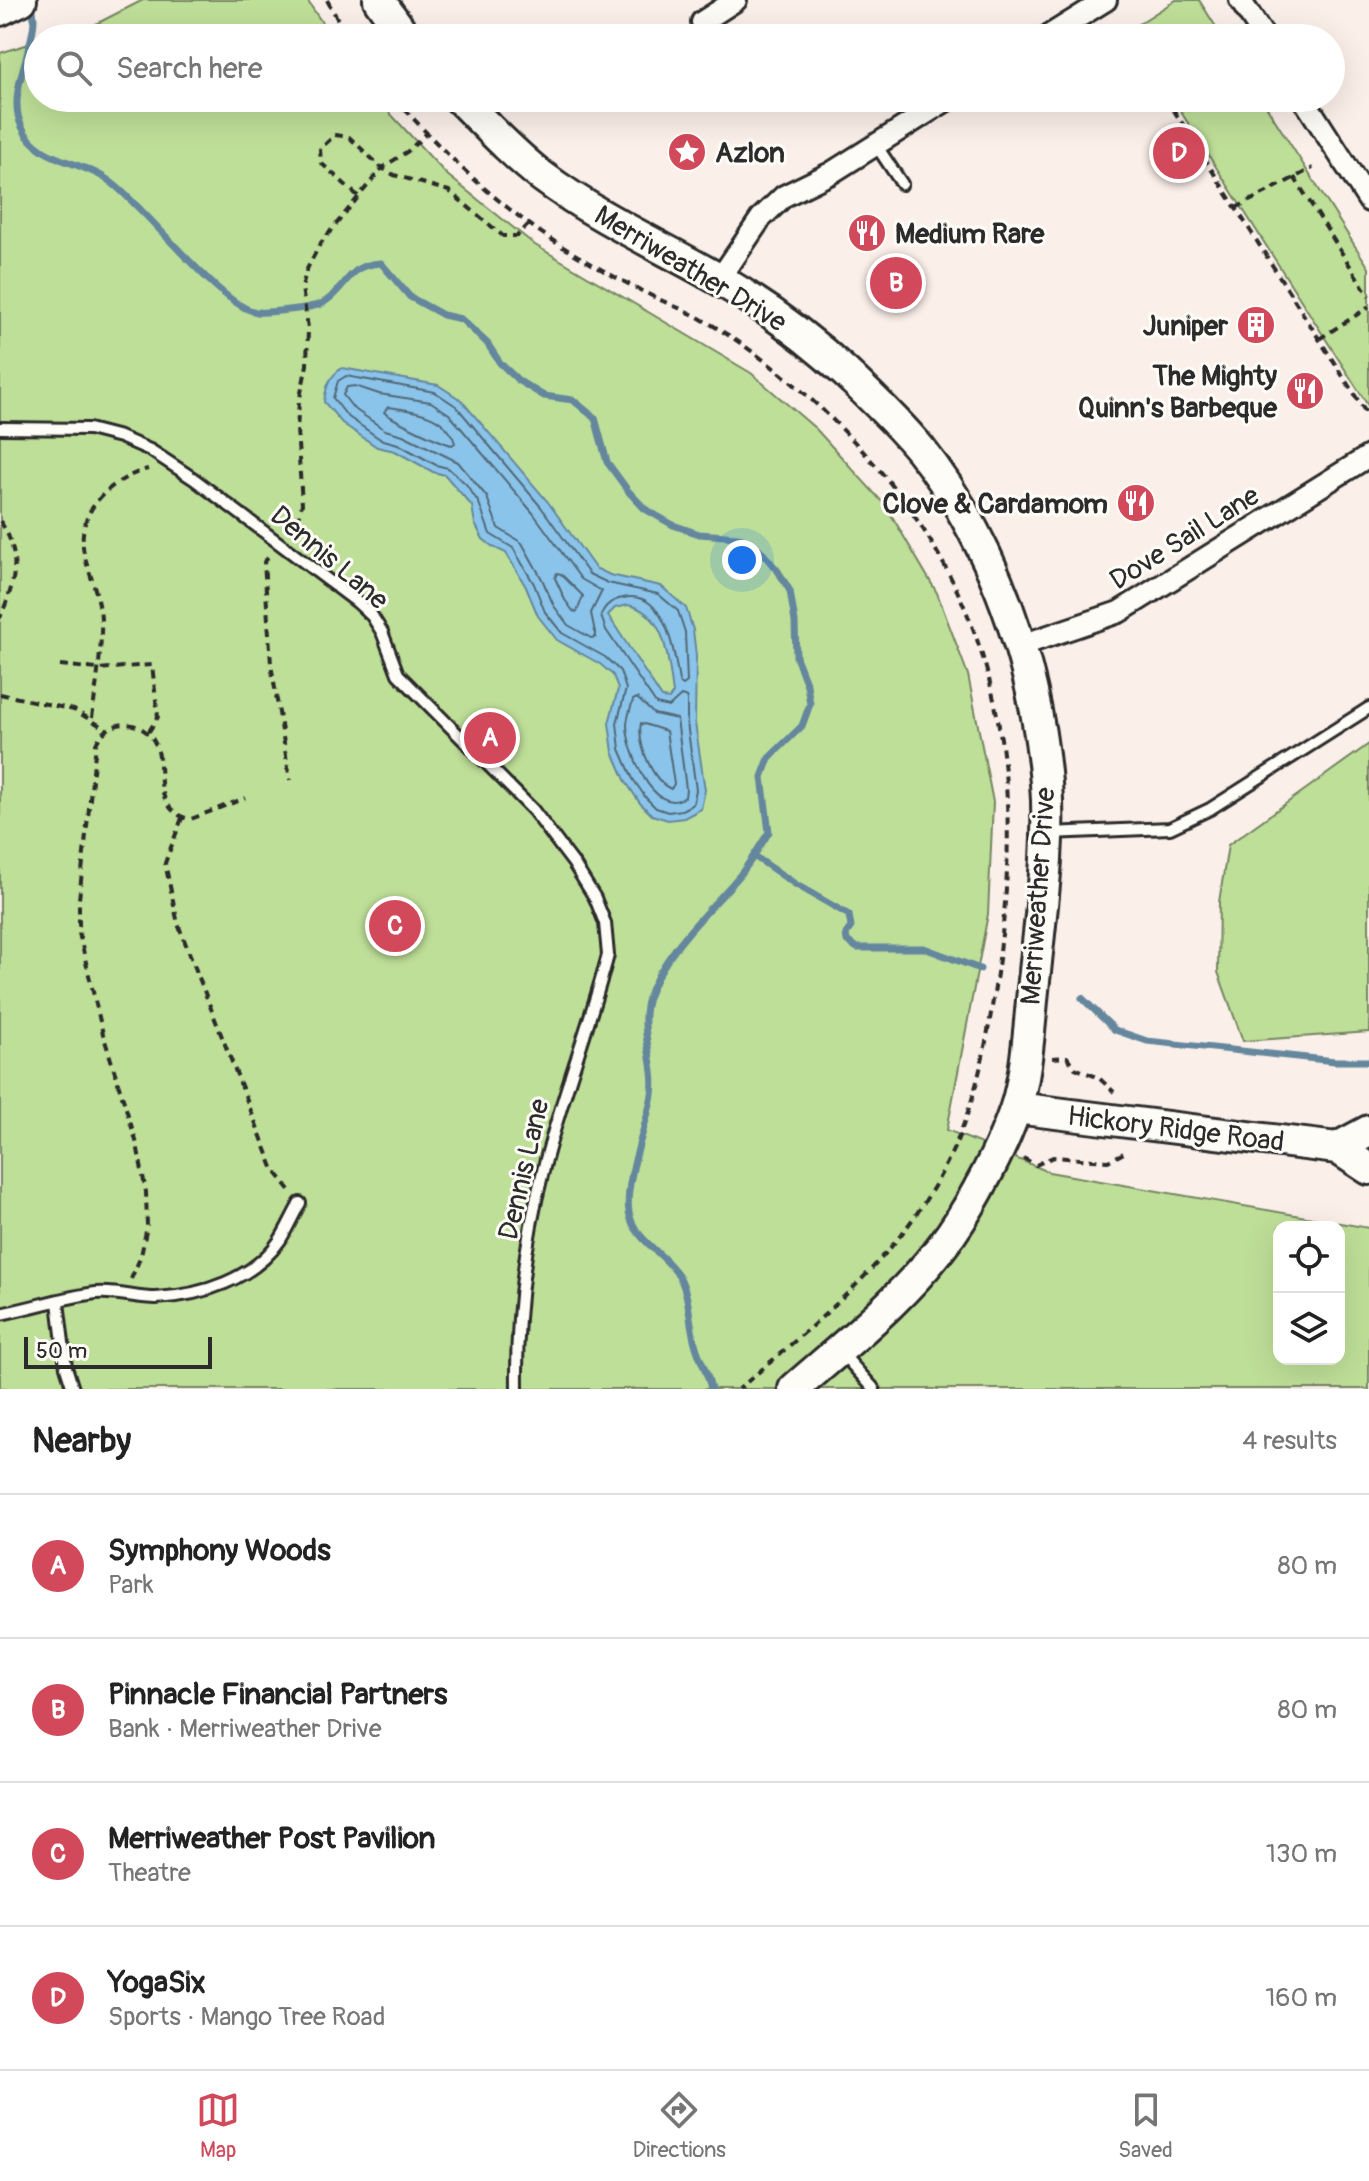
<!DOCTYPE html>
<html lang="en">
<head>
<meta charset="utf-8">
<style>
	:root { --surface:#fff; --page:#f6f6f6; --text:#222; --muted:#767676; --line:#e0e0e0; --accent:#d1495b }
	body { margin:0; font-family:Pangolin,sans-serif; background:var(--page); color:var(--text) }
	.controls { position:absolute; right:24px; bottom:24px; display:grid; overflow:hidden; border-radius:16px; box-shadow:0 8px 32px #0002 }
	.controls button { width:72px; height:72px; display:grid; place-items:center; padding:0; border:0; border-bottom:2px solid var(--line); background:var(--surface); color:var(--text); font:40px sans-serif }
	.scale { position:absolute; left:24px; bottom:20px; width:188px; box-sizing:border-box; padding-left:8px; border:4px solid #2b2b2b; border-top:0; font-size:22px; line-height:28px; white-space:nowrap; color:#2b2b2b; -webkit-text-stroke:6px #fdfcf7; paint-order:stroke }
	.you { position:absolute; left:742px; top:560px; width:28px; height:28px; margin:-20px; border:6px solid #fff; border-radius:50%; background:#1a73e8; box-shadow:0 0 0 12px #1a73e833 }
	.badge { display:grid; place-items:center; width:52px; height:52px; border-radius:50%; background:var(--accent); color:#fff; font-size:26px; font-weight:700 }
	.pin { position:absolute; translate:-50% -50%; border:4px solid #fff; box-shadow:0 2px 8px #0006 }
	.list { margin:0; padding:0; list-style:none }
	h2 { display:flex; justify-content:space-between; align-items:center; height:104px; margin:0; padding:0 32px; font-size:34px }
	h2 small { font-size:26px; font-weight:400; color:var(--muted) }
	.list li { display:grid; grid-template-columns:52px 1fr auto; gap:24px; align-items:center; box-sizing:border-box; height:144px; padding:0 32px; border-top:2px solid var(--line) }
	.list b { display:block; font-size:30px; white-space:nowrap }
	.list p { margin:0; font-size:26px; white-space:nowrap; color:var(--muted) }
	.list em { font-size:26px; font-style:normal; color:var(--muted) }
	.icon { flex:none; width:44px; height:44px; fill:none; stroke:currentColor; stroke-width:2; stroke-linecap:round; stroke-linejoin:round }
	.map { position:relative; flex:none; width:1369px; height:1389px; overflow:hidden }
	.search { position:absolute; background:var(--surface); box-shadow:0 8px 32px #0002; left:24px; right:24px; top:24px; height:88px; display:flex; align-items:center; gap:20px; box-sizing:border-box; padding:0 28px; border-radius:44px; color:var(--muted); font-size:30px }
	.sheet { height:680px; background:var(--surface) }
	nav { display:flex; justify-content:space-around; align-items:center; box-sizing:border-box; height:112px; border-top:2px solid var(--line); background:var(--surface); font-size:22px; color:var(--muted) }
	nav a { display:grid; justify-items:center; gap:4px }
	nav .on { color:var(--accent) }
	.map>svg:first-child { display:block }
</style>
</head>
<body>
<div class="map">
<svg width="1369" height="1389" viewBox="0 0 1369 1389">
	<rect width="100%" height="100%" fill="#fbefe9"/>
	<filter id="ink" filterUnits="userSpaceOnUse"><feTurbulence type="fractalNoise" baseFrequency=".0125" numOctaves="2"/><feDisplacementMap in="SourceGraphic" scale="16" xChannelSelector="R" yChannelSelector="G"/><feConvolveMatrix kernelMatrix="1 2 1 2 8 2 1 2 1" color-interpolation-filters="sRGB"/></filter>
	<g filter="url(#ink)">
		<path fill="#bedf98" stroke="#748562" stroke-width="2" fill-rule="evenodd" d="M 143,0 L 307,0 L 332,38 L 50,38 L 94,25 Z
			M 1176,0 L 1199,0 L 1223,38 L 1134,38 L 1129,30 Z
			M 38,41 L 38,98 L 376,98 L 446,174 L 535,245 L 751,373 L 816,429 L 886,506 L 937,593 L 968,675 L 993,802 L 988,914 L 947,1130 L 1049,1172 L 1369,1228 L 1369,1389 L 0,1389 L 0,53 ZM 1279,1227 L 1339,1227 L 1339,1359 L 1279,1359 Z
			M 1172,98 L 1261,98 L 1369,268 L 1369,407 Z
			M 1369,744 L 1369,1032 L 1243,1041 L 1218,972 L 1219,902 L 1228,845 Z"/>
		<path fill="#8bc4ea" stroke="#65879e" stroke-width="2" fill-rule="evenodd" d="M 342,368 L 438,385 L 461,400 L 548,502 L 595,568 L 610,575 L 661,586 L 686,608 L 693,630 L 696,656 L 695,723 L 705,790 L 701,809 L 684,818 L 668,820 L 652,815 L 640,803 L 626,782 L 613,752 L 609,723 L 618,689 L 613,675 L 600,664 L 557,640 L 538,616 L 526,587 L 506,553 L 493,547 L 483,539 L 475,524 L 472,506 L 445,475 L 433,472 L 395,451 L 377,447 L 342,423 L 324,402 C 326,386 329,377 342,368 ZM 628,605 C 667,613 668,660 673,693 L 669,699 L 662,698 L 608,615 L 615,608 Z"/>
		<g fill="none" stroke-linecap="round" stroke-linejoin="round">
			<path stroke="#516877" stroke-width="2" d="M 346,376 L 435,392 L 456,406 L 541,507 L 589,574 L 608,583 L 658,594 L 678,611 L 685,632 L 687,682 L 683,685 L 679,682 C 675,654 666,588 623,598 C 612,600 604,605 601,616 L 606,630 L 656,704 L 669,707 L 681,696 L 687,698 L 687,723 L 696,790 L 693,804 L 682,810 L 668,812 L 656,808 L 646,798 L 633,779 L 620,749 L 617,723 L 626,689 L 620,671 L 605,657 L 562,633 L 545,612 L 534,584 L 513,548 L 490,534 L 479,503 L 466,484 L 448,468 L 436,465 L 398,444 L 380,439 L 347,416 L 333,398 L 338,381 Z
				M 355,386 L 379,394 L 431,402 L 449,414 L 533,513 L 581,579 L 602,591 L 591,613 L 596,637 L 591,638 L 568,625 L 554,606 L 542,579 L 522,543 L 498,528 L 487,497 L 458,462 L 403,435 L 385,430 L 353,408 L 343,395 L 347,387 Z
				M 388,407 C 415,411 446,414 455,443 L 452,445 C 442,443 389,418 384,412 Z
				M 557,573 L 561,574 L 583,596 L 577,612 L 573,611 L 565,600 L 555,578 Z
				M 637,698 L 654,714 L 677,719 L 686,789 L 685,797 C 653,818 627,749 627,725 C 627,717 631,708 633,700 Z
				M 641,723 L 666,731 L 674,784 L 671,789 C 652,781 637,743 641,723 Z"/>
			<path stroke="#65879e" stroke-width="7" d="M 32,2 C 32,7 34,14 34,20 C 33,53 6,95 22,127 C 38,162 80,160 108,180 C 143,204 221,308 257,312 C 268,313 315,308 323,303 C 348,288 346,265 381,263 L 410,297 L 443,315 L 461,319 L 487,343 L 500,363 L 519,381 L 544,396 L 573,400 L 595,418 L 607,462 L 629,492 L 645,509 L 673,525 L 699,534 L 738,537 L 759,549 L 778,571 L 790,591 L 795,622 L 796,657 L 807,685 L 810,704 L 802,726 L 769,758 L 762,777 L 769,832 C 758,849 748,867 734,882 C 705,915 662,955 648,998 C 637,1033 659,1065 651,1100 C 645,1130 624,1184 629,1212 C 634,1241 667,1254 680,1278 C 690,1297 689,1323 695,1343 C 699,1359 708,1373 711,1389
				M 754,856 L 795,884 L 849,915 L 851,927 L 846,934 L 847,941 L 857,948 L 924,948 L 980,969
				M 1082,998 L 1115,1030 L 1147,1041 L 1335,1061 L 1369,1061"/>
			<defs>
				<path id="lane" d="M 876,145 L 902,184
					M 0,428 L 89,429 L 120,437 L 150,450 L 194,479 L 357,602 L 372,616 L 382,632 L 398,674 L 533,810 L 574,864 L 595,898 L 605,923 L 608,955 C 589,1028 561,1098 543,1171 C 525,1241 516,1317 517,1389
					M 1049,833 L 1170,828 L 1210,809 L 1369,708
					M 58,1302 L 66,1367 L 73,1389
					M 0,1314 C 31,1308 64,1297 96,1293 C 116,1291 136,1298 156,1298 C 201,1296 254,1279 280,1240 C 287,1229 293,1215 300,1203
					M 840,1351 L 874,1389"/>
				<path id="street" d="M 1240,0 L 1265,38
					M 702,22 L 736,0
					M 1045,38 L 1106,0
					M 1303,98 L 1369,201
					M 719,280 L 761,218 L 784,196 L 831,173 L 950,98
					M 1019,646 L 1119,612 L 1369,456"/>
				<path id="secondary" d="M 379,0 L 406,38
					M 0,10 L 21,0
					M 459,98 C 486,125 513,154 543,177 C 598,218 661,246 720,280 C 766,307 807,337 846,373 C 871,397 898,422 920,449 C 994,542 1036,666 1046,783 C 1051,846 1041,910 1035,972 C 1030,1011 1028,1073 1015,1110 C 1002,1148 974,1201 951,1234 C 909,1294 849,1341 794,1389
					M 1016,1108 L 1337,1148 L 1369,1169
					M 1337,1148 L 1369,1131"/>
			</defs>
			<use href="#lane" stroke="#2b2b2b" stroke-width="16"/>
			<use href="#street" stroke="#2b2b2b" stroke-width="26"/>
			<use href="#secondary" stroke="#2b2b2b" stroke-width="36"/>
			<path stroke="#2b2b2b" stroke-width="4" stroke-dasharray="8 6" stroke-linecap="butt" d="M 327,0 L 348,38
				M 1120,25 L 1128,38
				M 395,98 C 444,154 499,207 563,247 C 591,264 621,281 650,295 C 668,304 686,310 703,320 C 735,337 777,369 804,393 C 990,558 1032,741 996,980 C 985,1058 972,1125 930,1193 C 883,1271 807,1330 739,1389
				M 1166,98 L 1368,416
				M 1294,177 L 1369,296
				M 358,196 L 321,163 L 320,149 L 335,135 L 349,137 L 382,168 L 394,175 L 449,191 L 503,236 L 517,236 L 529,224
				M 1236,208 L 1313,168
				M 1319,339 L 1369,307
				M 0,521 C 23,555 15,583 0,618
				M 290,533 L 298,521 L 302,504 L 297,429 L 299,402 L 307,365 L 308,328 L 302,288 L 306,271 L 320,244 L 382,168 L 408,151 L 426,134
				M 268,558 L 264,562 L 271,664 L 290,780
				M 60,665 L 97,669 L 152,665 L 158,717 L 148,733
				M 0,694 L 74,710 L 106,729
				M 92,718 C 96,686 102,652 101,619 C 100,597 89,575 84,553 C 75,511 111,479 148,469
				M 182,818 L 165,863 L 178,924 L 274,1170 L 291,1191
				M 1052,1058 L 1067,1057 L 1075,1068 L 1099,1078 L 1114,1092
				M 1023,1158 L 1036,1165 L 1053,1157 L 1108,1161 L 1128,1151
				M 131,1279 L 141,1256 L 147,1226 L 146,1192 L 137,1144 L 103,1034 L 79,933 L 79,899 L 96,744 C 108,716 147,718 157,748 C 163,765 157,786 167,803 C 172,812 181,818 191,819 L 245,798"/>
			<use href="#lane" stroke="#fdfcf7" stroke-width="10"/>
			<use href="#street" stroke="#fdfcf7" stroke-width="20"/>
			<use href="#secondary" stroke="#fdfcf7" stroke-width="30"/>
		</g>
	</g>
	<defs>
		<symbol id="sight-disc" viewBox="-11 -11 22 22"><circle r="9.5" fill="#d1495b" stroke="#fdfcf7"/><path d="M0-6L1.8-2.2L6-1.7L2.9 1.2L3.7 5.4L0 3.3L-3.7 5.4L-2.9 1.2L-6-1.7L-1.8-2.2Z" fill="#fff"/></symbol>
		<symbol id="restaurant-disc" viewBox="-11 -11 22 22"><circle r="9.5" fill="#d1495b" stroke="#fdfcf7"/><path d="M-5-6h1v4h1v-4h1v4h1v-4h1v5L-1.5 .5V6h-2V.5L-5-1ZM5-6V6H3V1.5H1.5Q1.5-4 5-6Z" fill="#fff"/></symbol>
		<symbol id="building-disc" viewBox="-11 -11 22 22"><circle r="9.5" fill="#d1495b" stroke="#fdfcf7"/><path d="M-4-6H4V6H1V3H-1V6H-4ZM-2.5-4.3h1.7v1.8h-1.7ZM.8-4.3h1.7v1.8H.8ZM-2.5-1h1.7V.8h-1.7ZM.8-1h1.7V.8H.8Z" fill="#fff"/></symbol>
	</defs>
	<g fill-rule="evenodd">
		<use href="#sight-disc" x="665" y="130" width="44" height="44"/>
		<use href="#restaurant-disc" x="845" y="211" width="44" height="44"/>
		<use href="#building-disc" x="1234" y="303" width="44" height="44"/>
		<use href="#restaurant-disc" x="1283" y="369" width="44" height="44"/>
		<use href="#restaurant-disc" x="1114" y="481" width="44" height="44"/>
	</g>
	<g text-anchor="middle" stroke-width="6" stroke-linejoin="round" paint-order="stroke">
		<g font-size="28" font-weight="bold" fill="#2b2b2b" stroke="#fdfcf7" text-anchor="end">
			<text x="715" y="162" text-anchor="start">Azlon</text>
			<text x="895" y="243" text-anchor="start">Medium Rare</text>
			<text x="1228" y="335">Juniper</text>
			<text x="1277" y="385">The Mighty<tspan x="1277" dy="32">Quinn's Barbeque</tspan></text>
			<text x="1108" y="513">Clove &amp; Cardamom</text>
		</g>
		<g font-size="28" fill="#2b2b2b" stroke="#fdfcf7">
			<text transform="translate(691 268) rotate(31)" y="10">Merriweather Drive</text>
			<text transform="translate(1184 537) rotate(-32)" y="10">Dove Sail Lane</text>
			<text transform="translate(330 557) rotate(40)" y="10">Dennis Lane</text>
			<text transform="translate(1037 896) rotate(-86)" y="10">Merriweather Drive</text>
			<text transform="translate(1176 1128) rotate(7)" y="10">Hickory Ridge Road</text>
			<text transform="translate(523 1169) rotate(-77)" y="10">Dennis Lane</text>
		</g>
	</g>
</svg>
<div class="controls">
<button><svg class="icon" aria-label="locate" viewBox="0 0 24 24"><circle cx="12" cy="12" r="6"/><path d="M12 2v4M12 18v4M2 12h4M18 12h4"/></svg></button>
<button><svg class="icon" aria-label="layers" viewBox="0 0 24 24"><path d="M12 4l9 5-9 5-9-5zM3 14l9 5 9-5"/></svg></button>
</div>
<div class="scale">50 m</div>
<div class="you"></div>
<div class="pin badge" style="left:490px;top:738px">A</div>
<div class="pin badge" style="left:896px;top:283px">B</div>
<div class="pin badge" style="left:395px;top:926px">C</div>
<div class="pin badge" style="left:1179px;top:153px">D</div>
<div class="search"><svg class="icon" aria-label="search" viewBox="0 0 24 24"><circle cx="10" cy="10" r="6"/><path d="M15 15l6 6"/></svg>Search here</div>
</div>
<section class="sheet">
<h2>Nearby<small>4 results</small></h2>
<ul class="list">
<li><span class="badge">A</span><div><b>Symphony Woods</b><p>Park</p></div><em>80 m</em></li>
<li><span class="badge">B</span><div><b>Pinnacle Financial Partners</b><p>Bank · Merriweather Drive</p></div><em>80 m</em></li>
<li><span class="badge">C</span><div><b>Merriweather Post Pavilion</b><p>Theatre</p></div><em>130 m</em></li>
<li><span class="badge">D</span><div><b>YogaSix</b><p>Sports · Mango Tree Road</p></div><em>160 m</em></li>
</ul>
</section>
<nav>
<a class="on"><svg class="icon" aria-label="map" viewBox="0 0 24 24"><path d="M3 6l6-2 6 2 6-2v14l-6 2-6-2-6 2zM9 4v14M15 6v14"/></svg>Map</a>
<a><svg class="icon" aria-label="directions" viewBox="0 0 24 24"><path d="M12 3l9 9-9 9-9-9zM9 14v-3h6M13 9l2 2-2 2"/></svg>Directions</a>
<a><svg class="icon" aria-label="saved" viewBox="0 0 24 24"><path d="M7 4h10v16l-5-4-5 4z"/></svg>Saved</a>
</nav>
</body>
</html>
